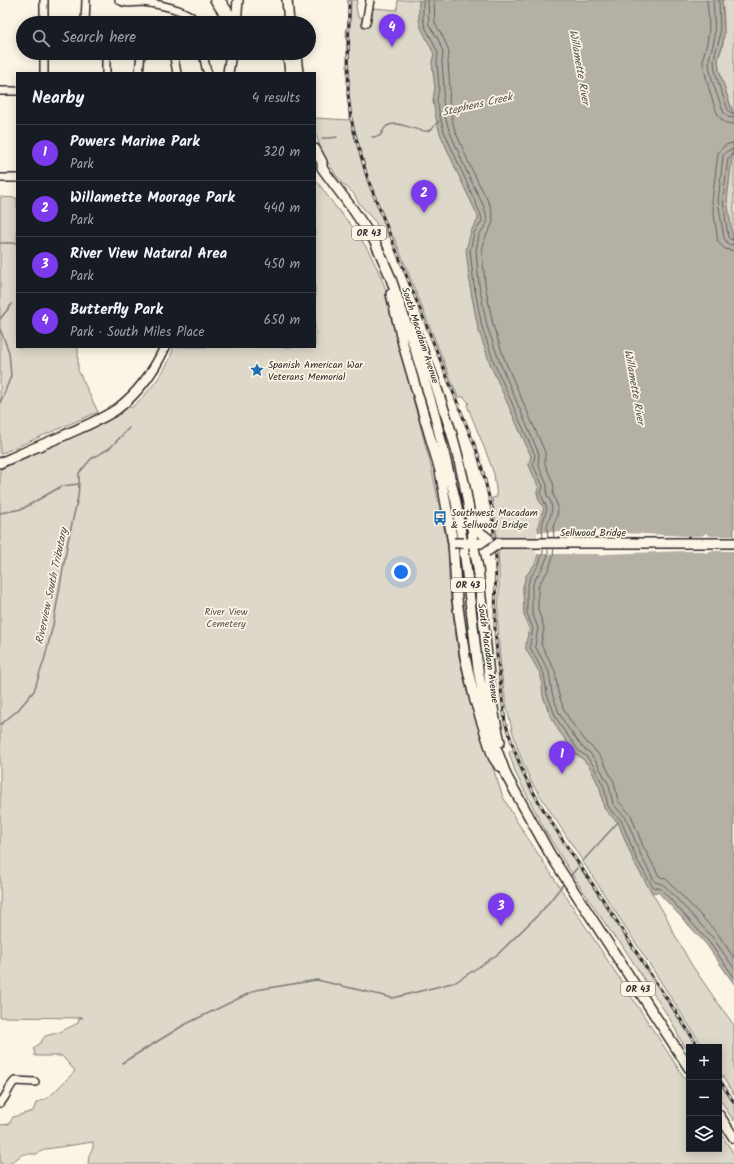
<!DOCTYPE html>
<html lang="en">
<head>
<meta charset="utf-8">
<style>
	:root { --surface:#171b24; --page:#242831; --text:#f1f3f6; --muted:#9ea1a6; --line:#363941; --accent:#7c3aed }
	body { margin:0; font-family:Kalam,sans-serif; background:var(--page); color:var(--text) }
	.controls { position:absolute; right:12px; bottom:12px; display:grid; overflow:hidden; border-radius:0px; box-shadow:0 2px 10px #0003 }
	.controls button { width:36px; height:36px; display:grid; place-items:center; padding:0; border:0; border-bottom:1px solid var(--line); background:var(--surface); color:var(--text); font:20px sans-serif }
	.you { position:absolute; left:401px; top:572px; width:14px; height:14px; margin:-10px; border:3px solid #fff; border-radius:50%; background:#1a73e8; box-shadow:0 0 0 6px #1a73e833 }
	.badge { display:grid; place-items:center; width:26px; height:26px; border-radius:50%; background:var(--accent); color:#fff; font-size:13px; font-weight:700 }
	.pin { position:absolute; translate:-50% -33px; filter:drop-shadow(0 1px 2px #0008) }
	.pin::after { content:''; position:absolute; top:21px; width:14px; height:12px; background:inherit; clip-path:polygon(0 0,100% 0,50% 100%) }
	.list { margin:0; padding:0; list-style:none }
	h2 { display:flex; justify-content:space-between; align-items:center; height:52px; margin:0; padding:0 16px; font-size:17px }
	h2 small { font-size:13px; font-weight:400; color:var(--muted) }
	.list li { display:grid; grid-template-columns:26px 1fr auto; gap:12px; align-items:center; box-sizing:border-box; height:56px; padding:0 16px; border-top:1px solid var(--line) }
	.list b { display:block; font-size:15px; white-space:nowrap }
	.list p { margin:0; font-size:13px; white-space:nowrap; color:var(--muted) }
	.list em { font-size:13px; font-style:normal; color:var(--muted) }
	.icon { flex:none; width:22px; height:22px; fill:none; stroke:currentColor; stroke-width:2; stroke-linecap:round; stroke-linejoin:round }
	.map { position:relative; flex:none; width:734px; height:1164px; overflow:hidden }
	.search { position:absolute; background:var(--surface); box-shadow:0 2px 10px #0003; left:16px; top:16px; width:300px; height:44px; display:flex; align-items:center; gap:10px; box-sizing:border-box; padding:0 14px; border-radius:22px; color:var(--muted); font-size:15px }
	.panel { position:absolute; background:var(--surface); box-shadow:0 2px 10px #0003; left:16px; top:72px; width:300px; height:276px; border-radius:0px }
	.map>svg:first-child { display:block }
</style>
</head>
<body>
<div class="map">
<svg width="734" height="1164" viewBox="0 0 734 1164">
	<rect width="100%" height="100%" fill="#fcf5e5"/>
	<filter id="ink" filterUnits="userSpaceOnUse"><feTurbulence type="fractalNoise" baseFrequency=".025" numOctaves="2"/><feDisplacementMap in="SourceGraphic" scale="8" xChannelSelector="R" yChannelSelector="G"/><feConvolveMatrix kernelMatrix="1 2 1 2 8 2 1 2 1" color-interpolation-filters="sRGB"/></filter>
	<g filter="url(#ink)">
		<path fill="#ded8ca" stroke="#84827a" d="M 351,0 L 358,0 L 356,6 L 358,17 L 371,19 L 373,8 L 397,10 L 398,0 L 419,0 L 419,20 L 434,54 L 432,62 L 435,88 L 433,100 L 436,118 L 440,133 L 458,174 L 478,216 L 478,220 L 471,231 L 470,286 L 478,328 L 491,366 L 531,456 L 529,465 L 539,488 L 537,492 L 539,500 L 544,508 L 540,518 L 539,530 L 539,552 L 535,564 L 526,576 L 523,587 L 524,614 L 529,629 L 527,639 L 526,649 L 541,675 L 543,696 L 548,710 L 559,731 L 577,755 L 583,759 L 590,767 L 600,788 L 604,808 L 609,814 L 618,822 L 634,862 L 668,920 L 671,928 L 691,964 L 715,999 L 734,1025 L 734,1095 L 719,1071 L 719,1047 L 703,1047 L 532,783 C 507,732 500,679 498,623 C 498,605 500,586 499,568 C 498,545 496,521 492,498 L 497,497 L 494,474 L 486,452 L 467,405 L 469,403 L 464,397 L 458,397 L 394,237 L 385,228 L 388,237 L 387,238 L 383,239 L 382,238 L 376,223 L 358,202 L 354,194 L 342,183 L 336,175 L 326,159 L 320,147 L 315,132 L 315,118 L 349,120 L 346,28 L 350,28 Z
			M 722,0 L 734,0 L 734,117 C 730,99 720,81 718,62 C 718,56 722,50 723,44 C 725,30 724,14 722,0 Z
			M 734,131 L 734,246 L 727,200 L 732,158 Z
			M 315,179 L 335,206 L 356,231 L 368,250 L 377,268 L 385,287 L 399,346 L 431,466 L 446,537 L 449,555 L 449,584 L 455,629 L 459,657 L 468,696 L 503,797 L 516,820 L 689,1085 L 689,1149 L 719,1149 L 719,1131 L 734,1154 L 734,1164 L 88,1164 L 89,1155 L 93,1148 L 93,1142 L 46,1149 L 36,1154 L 23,1154 L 9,1164 L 0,1164 L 0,1125 L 9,1124 L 13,1117 L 33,1111 L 36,1103 L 49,1097 L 75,1071 L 62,1056 L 35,1056 L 34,1048 L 40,1043 L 45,1036 L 60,1032 L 78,1023 L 79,1018 L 83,1018 L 0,1017 L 0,469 L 93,428 L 106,421 L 127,406 L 129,406 L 131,408 C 145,397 172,365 173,347 L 315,347 Z
			M 0,197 L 17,198 L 17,347 L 78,347 L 78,370 L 98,412 L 0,454 Z
			M 510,751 L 513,751 L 523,775 L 543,811 L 697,1047 L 689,1047 L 689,1052 L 680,1039 L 673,1024 L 620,942 L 615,938 L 577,882 L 547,834 L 516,774 L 509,753 Z
			M 719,1082 L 734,1104 L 734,1121 L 719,1098 Z"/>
		<path fill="#b4b0a5" stroke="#7d7b74" d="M 419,0 L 722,0 L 724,34 L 722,46 L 719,55 L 718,60 L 719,70 L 734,117 L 734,138 L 727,200 L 734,246 L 734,984 L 706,944 L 658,892 L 652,893 L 634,862 L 618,822 L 609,814 L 604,808 L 600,788 L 590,767 L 583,759 L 577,755 L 559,731 L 551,717 L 543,696 L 541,675 L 526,649 L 526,644 L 529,629 L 524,614 L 523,587 L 526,576 L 535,564 L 539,552 L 539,537 L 538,525 L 544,508 L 539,500 L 537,492 L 539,488 L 529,465 L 531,456 L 491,366 L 478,328 L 470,286 L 466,250 L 471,231 L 478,220 L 478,216 L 458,174 L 440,133 L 436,118 L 433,100 L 435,88 L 432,62 L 434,54 L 421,28 L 419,20 Z"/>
		<path fill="#fcf5e5" d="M 599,530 L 602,530 L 605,532 L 685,536 L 702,536 L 706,533 L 710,536 L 734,536 L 734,551 L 710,551 L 706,553 L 702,551 L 685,551 L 605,554 L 601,556 L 597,554 L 536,554 L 537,532 L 597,532 Z"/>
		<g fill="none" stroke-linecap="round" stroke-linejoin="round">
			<path stroke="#62605c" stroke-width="1" d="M 423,0 L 423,19 L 425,27 L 433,42 L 438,53 L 437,62 L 439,88 L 437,100 L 440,117 L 444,131 L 481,215 L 482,221 L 474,233 L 470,251 L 474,285 L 482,327 L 495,365 L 535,455 L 533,465 L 543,486 L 541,493 L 542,497 L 547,508 L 542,526 L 543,538
				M 428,0 L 429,25 L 438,39 L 443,52 L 442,62 L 444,88 L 443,100 L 445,116 L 449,130 L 466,170 L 484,207 L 486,214 L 487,223 L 479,235 L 476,251 L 479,285 L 487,326 L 500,363 L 539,454 L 538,464 L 547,485 L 547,495 L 550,500 L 552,507 L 551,514 L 547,526 L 548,538
				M 434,0 L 435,23 L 443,37 L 449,51 L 448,62 L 450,88 L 449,100 L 451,114 L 454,128 L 471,168 L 490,205 L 492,213 L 493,220 L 492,225 L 485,238 L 482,251 L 485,284 L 493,325 L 505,361 L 545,452 L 545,464 L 553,483 L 554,487 L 553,494 L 558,507 L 557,516 L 553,527 L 554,538
				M 707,0 C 708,12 710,25 708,37 C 707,46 703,53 703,62 C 704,72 714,110 720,118 C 724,123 729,124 734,124
				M 713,0 C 714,13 715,27 714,41 C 713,48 709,54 709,62 C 710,79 718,97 724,113 L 728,117 L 734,118
				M 719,0 C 719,11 720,23 720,35 C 719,44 714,53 714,62 C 715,78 723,95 728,110 L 731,113 L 734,113
				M 734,143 L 728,144 L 724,146 L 718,153 L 712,201 L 718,242 L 725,249 L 734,251
				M 734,149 L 727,151 L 723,156 L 718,201 L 724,238 L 728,244 L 734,245
				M 734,154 L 731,155 L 728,158 L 723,200 L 728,237 L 730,239 L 734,240
				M 543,548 L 543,553 L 538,566 L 530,578 L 527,588 L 527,613 L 533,629 L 530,644 L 530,647 L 544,674 L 547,694 L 555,715 L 562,728 L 580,752 L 586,756 L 593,765 L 604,787 L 608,806 L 612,812 L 621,820 L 637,860 L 653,887 L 659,888 L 661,889 L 709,942 L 734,977
				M 548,548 L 548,555 L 543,567 L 534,581 L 532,588 L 532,612 L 538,628 L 535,646 L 549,672 L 552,693 L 559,713 L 566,725 L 583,748 L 590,753 L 597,763 L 609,785 L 613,804 L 626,818 L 642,858 L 655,882 L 662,884 L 665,886 L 713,938 L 734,968
				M 554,548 L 553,556 L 549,569 L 539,584 L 538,589 L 538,610 L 541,618 L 544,628 L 541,644 L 555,671 L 558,692 L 564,710 L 571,722 L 588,744 L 594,749 L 602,759 L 614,782 L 618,801 L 631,815 L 643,846 L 659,876 L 666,879 L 669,882 L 718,934 L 734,958"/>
			<path stroke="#7d7b74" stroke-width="1.5" d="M 372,137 L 380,136 C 382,133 384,128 387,126 C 399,119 415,132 427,131 C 433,130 435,124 439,121
				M 322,138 L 331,138 L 337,137
				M 0,243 L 17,243
				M 0,319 L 12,304
				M 0,329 L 9,352 L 11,376 L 0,404
				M 0,513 L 22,509 L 62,486 L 79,484 L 79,473 L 91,459 L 110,448 L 129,428
				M 0,725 L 18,710 L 34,691 L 45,657 L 53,625 L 68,541 L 78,497 L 79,484
				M 582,862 L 618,822
				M 569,878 L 577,868
				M 122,1063 L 184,1025 L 256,990 L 317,980 L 393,998 L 456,982 L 498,954 L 542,911 L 565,882"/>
			<defs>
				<path id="minor" d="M 119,0 C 127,5 133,2 141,2 C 153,3 177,8 187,14 C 191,16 194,19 196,23
					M 214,0 L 229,23
					M 221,0 L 236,22
					M 44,23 L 44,0
					M 85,23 L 86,0
					M 366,23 L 370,0
					M 106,53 L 106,73
					M 173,53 L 177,73
					M 203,53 L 206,68 L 208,73
					M 44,73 L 44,53
					M 139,73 L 141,53
					M 0,91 L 17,91
					M 0,178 L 17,178
					M 0,1103 C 7,1097 8,1087 15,1081 L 35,1082"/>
				<path id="major" d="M 287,0 L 289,23
					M 236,23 L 238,0
					M 289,53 L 288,56 L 290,73
					M 295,53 L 296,55 L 298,73
					M 228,73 L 231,53
					M 315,149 L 322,162 L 322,168 L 354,211 L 375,242 L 390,276 L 415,349 L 434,412 L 456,502 L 465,557 L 478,669 L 485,708 L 494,742 L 507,777 L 550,854 L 689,1068
					M 391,294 L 403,344 L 440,471 L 453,543 L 457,600 L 465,657 L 475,701 L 493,757 L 499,766
					M 414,328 L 434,380 L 451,431 L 457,453 L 464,482 L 472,526 L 473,543 L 478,568 L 491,695 L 494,714 L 500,742
					M 0,463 C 22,453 43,444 65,435 C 82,427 101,420 117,409 C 138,393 154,371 165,347
					M 472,526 L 494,543
					M 468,543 L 494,543
					M 499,543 L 734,543
					M 719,1115 L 734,1138"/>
			</defs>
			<use href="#minor" stroke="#2b2b2b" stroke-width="10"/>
			<use href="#major" stroke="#2b2b2b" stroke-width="12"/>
			<use href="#minor" stroke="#fcf5e5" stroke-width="7"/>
			<use href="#major" stroke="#fcf5e5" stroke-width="9"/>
			<defs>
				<path id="rail" d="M 349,0 L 348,94 L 351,118 L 354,131 L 368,180 L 478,454 L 484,476 L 492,510 L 496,559 L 495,628 L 497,656 L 505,722 L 513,746 L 525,777 L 540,804 L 564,842 L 606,904 L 649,972 L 674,1009 L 699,1047
					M 719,1079 L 734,1102"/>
			</defs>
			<use href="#rail" stroke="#2b2b2b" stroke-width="3"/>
			<use href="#rail" stroke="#fcf5e5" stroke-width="1.5" stroke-dasharray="4.5" stroke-linecap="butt"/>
			<defs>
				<path id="major-bridge" d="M 454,543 L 464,543
					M 486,552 L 499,543"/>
			</defs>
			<use href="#major-bridge" stroke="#2b2b2b" stroke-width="12" stroke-linecap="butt"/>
			<use href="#major-bridge" stroke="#fcf5e5" stroke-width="9"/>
		</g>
	</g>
	<defs>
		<symbol id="sight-bare" viewBox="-9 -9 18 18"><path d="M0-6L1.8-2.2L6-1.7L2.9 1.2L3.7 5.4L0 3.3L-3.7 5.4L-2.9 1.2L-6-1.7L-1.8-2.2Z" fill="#1f6fb2" stroke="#fcf5e5" stroke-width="2.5" paint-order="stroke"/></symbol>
		<symbol id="bus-bare" viewBox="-9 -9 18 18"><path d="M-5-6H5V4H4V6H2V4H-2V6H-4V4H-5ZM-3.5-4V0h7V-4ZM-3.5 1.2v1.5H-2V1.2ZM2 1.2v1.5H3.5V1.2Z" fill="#1f6fb2" stroke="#fcf5e5" stroke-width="2.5" paint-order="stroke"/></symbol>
	</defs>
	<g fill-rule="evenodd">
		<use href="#sight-bare" x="247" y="360" width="20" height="20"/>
		<use href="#bus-bare" x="430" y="508" width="20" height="20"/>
	</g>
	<g text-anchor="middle" stroke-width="3.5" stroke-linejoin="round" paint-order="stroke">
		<g fill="#fcf5e5" stroke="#6a6863" stroke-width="1">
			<rect x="352" y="226" width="34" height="14" rx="3"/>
			<rect x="451" y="578" width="34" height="14" rx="3"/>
			<rect x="621" y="982" width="34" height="14" rx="3"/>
		</g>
		<g font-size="9" font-weight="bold" fill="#2b2b2b">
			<text x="369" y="236">OR 43</text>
			<text x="468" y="588">OR 43</text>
			<text x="638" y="992">OR 43</text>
		</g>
		<g font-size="10" fill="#2b2b2b" stroke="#fcf5e5">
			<text transform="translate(421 335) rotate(72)" y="4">South Macadam Avenue</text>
			<text x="593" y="536">Sellwood Bridge</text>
			<text transform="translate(489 653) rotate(82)" y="4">South Macadam Avenue</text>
		</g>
		<g font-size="10" fill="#2b2b2b" stroke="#fcf5e5" text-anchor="start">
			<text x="268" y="368">Spanish American War<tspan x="268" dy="12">Veterans Memorial</tspan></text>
			<text x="451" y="516">Southwest Macadam<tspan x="451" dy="12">&amp; Sellwood Bridge</tspan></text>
		</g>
		<g font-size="10" fill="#585653" stroke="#fcf5e5">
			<text x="226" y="615">River View<tspan x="226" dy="12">Cemetery</tspan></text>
		</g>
		<g font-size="11" font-style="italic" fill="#545350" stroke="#fcf5e5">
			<text transform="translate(580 67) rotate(80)" y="4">Willamette River</text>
			<text transform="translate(477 104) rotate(-13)" y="4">Stephens Creek</text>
			<text transform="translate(635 387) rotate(80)" y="4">Willamette River</text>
			<text transform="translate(51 586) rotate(-78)" y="4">Riverview South Tributary</text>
		</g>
	</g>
</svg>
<div class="controls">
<button>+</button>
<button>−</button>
<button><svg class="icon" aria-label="layers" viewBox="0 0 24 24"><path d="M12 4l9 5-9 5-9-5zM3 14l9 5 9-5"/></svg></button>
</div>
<div class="you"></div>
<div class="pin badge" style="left:562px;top:774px">1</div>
<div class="pin badge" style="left:424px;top:213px">2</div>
<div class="pin badge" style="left:501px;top:926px">3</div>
<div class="pin badge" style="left:392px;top:47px">4</div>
<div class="search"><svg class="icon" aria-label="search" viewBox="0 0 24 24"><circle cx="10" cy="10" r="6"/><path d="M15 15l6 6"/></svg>Search here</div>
<section class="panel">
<h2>Nearby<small>4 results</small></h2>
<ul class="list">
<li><span class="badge">1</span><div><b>Powers Marine Park</b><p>Park</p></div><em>320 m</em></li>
<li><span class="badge">2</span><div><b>Willamette Moorage Park</b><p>Park</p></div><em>440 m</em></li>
<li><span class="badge">3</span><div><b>River View Natural Area</b><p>Park</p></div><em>450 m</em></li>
<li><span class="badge">4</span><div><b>Butterfly Park</b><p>Park · South Miles Place</p></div><em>650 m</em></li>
</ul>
</section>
</div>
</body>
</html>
